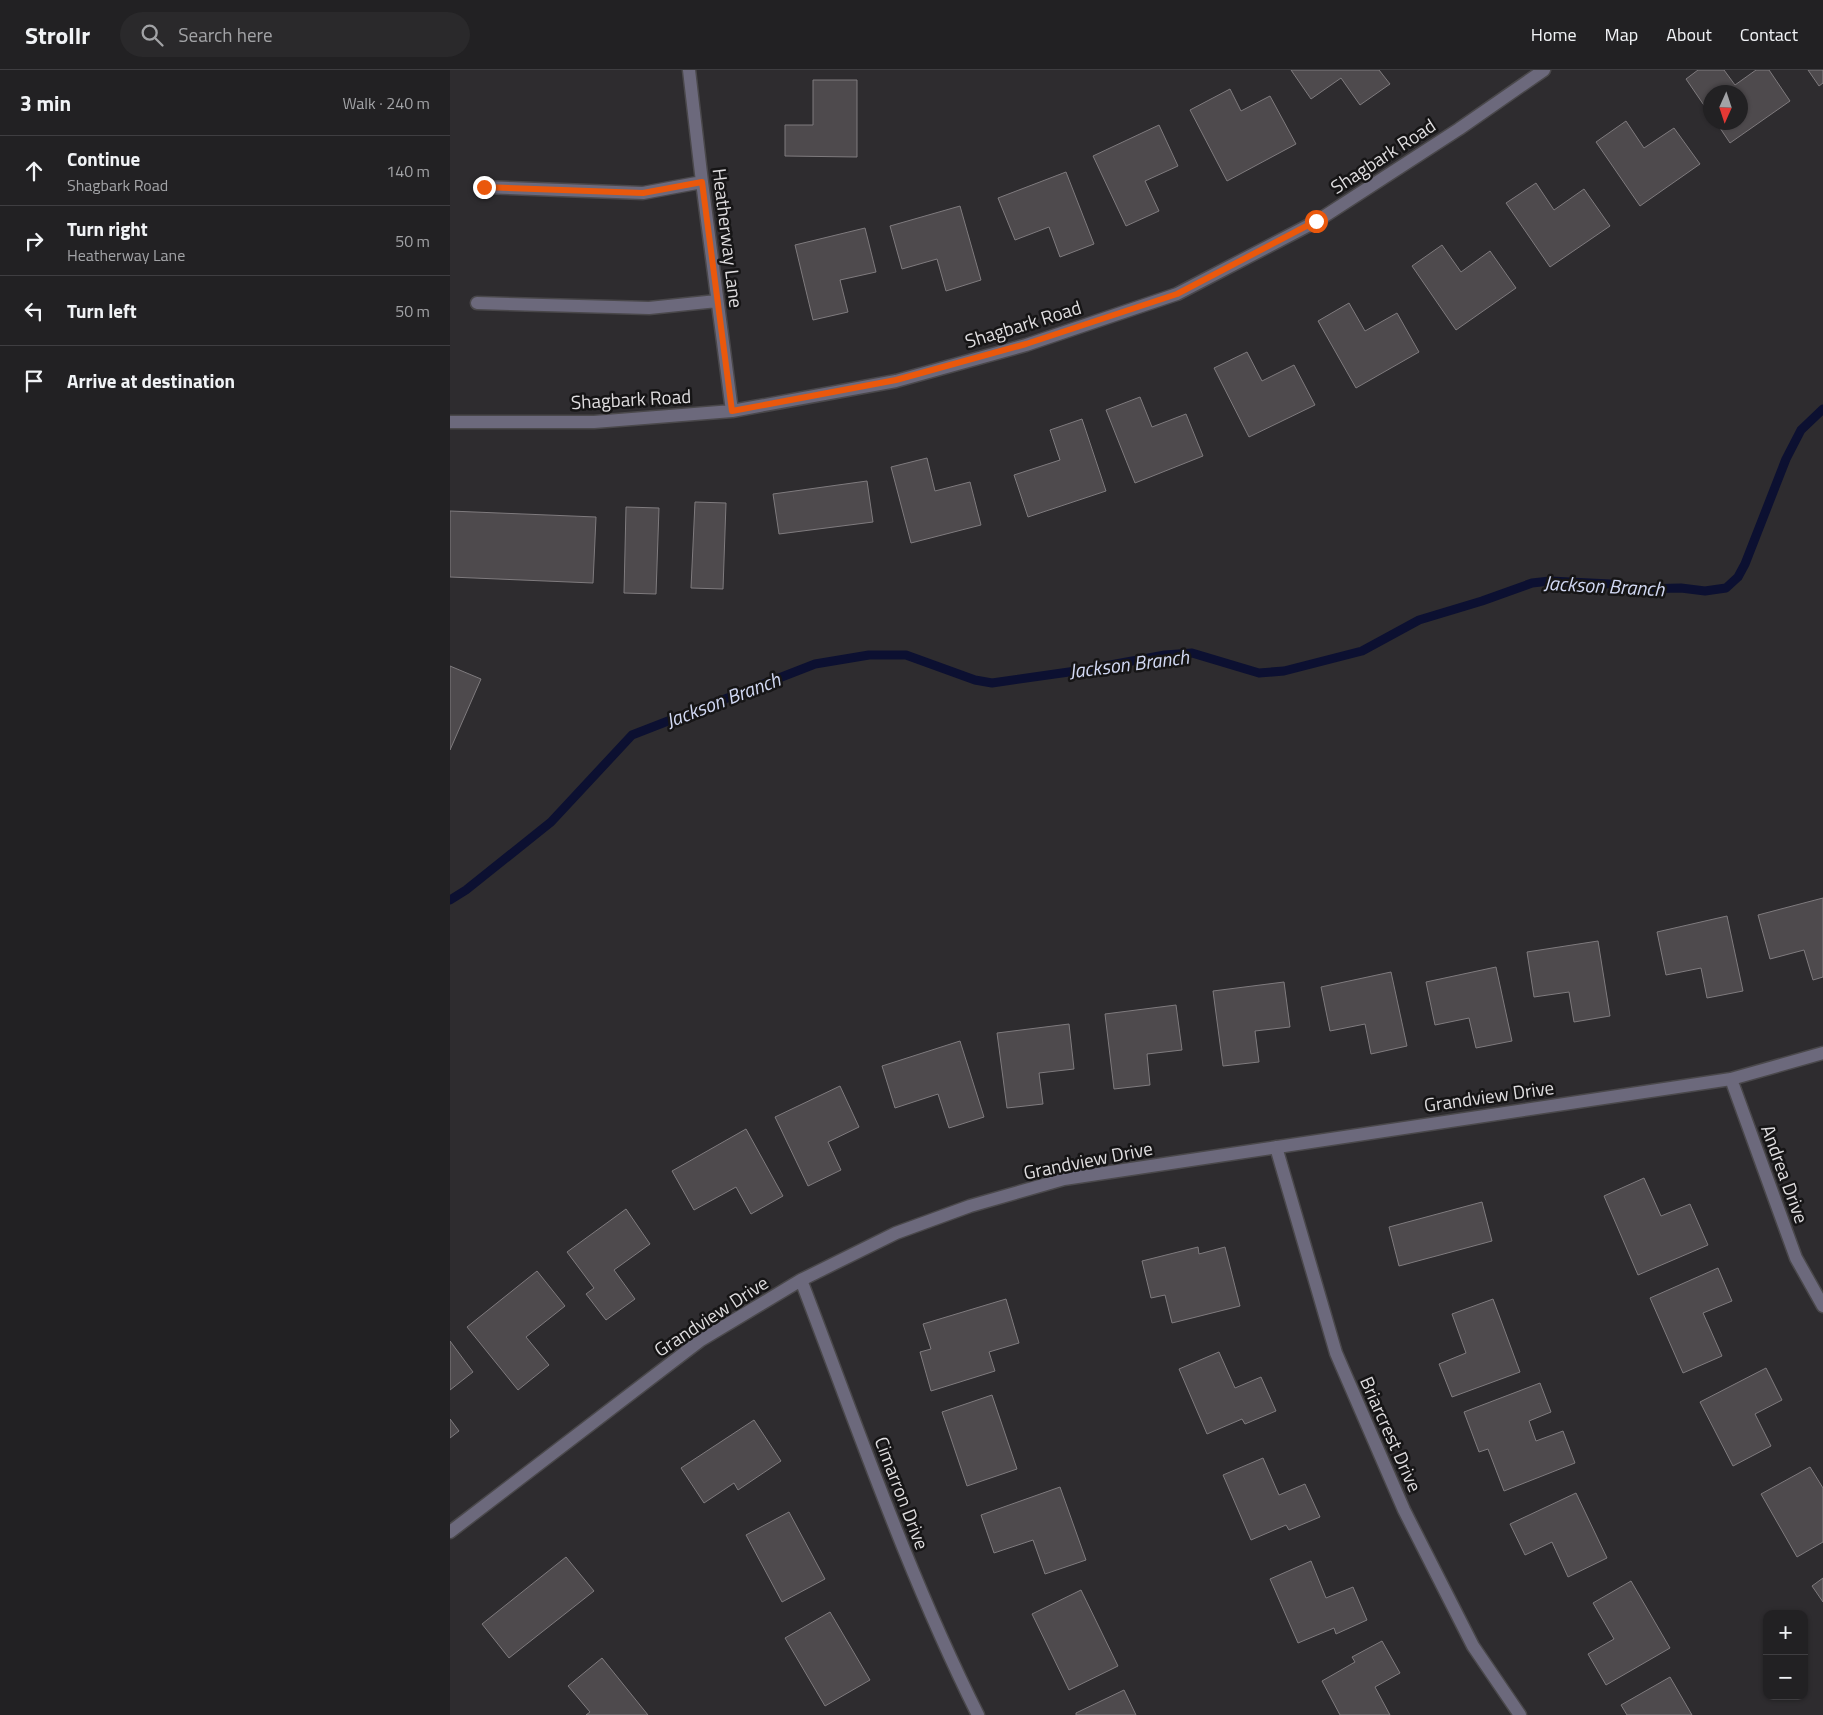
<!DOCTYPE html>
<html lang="en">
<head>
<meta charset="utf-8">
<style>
	:root { --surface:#222123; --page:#2a292b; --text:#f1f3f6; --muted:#a2a3a6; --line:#3f3e41 }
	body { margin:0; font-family:"Titillium Web",sans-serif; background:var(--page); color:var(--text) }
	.controls { position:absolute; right:15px; bottom:15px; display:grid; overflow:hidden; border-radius:10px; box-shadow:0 1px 4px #0004 }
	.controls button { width:45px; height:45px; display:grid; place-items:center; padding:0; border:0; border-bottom:1px solid var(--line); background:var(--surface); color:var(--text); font:25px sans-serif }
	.compass { position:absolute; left:1253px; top:15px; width:45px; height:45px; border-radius:50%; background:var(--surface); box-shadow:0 1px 4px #0004; rotate:183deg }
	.stop { position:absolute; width:15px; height:15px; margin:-11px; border:4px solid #ea580c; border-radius:50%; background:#fff }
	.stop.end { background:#ea580c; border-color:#fff; box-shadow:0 1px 5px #0008 }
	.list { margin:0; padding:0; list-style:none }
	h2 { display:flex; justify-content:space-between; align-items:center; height:65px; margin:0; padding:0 20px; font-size:21px }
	h2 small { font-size:16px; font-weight:400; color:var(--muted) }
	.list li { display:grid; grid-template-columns:32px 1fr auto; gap:15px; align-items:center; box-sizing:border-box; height:70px; padding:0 20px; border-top:1px solid var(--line) }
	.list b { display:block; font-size:19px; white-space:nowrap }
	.list p { margin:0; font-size:16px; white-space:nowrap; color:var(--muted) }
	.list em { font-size:16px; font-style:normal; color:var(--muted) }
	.icon { flex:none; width:28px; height:28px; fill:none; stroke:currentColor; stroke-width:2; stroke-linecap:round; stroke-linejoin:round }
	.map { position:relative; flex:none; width:1373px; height:1645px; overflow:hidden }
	header { display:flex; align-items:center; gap:30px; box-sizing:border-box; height:70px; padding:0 25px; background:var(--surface); border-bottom:1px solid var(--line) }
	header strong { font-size:24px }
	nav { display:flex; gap:28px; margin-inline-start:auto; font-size:18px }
	.search { width:350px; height:45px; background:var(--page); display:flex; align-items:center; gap:12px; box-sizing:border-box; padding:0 18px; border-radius:28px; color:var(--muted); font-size:19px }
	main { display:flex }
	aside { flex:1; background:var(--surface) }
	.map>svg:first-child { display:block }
</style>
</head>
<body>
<header>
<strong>Strollr</strong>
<div class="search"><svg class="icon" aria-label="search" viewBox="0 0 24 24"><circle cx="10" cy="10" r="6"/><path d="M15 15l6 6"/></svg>Search here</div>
<nav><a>Home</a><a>Map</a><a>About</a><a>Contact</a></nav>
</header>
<main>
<aside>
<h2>3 min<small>Walk · 240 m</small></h2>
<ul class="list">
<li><svg class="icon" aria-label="ahead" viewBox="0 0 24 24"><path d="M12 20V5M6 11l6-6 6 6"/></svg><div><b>Continue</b><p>Shagbark Road</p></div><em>140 m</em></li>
<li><svg class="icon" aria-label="right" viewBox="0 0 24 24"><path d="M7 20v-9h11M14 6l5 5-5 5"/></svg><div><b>Turn right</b><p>Heatherway Lane</p></div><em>50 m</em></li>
<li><svg class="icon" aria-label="left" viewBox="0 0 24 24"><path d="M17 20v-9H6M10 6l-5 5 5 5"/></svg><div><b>Turn left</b></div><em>50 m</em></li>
<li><svg class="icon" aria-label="arrive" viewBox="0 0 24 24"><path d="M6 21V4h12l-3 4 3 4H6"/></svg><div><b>Arrive at destination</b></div></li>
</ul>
</aside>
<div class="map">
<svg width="1373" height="1645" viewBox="0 0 1373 1645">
	<rect width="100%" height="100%" fill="#2e2c2f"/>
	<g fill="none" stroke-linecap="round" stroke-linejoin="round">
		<path stroke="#0c1031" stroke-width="9" d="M 0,830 L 16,820 L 101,752 L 182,665 L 365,594 L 419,585 L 456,585 L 525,610 L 542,613 L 633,600 L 715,585 L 742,583 L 809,603 L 834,601 L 912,581 L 969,550 L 1032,531 L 1082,513 L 1100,511 L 1160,514 L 1188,519 L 1231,518 L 1255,521 L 1276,518 L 1288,507 L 1295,494 L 1336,389 L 1351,360 L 1373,339"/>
	</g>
	<path fill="#4e4a4d" stroke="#7f7b7e" d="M 841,0 L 929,0 L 940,14 L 910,35 L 891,8 L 861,29 Z
		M 1248,0 L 1274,0 L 1285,15 L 1306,0 L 1319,0 L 1340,31 L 1280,73 L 1266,52 L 1290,52 L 1290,22 L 1260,22 L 1260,44 L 1236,9 Z
		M 1358,0 L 1373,0 L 1373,13 L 1369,16 Z
		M 363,10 L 407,10 L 407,87 L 335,86 L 335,55 L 363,55 Z
		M 780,19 L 791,41 L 820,26 L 846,74 L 777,111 L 740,40 Z
		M 1176,51 L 1194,78 L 1224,58 L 1250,94 L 1190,136 L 1146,72 Z
		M 709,55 L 728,96 L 695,111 L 709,141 L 676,156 L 643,86 Z
		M 616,102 L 644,174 L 610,187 L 599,157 L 565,170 L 548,128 Z
		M 1086,113 L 1104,140 L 1134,119 L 1160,156 L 1100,197 L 1056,133 Z
		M 510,136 L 531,210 L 496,221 L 487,189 L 452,199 L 440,156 Z
		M 415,158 L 426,202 L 390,210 L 398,242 L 363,250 L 345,175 Z
		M 992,175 L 1011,202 L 1040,181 L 1066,218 L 1006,260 L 962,196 Z
		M 899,233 L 915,261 L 947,243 L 969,282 L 906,318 L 868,251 Z
		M 797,282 L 812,311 L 844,295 L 865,335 L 799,367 L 764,298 Z
		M 690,327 L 702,357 L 736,344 L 753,386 L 685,413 L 656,340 Z
		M 632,349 L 656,421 L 578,447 L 564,405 L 610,390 L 600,360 Z
		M 477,388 L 485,421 L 520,412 L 531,455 L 461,473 L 441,397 Z
		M 417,411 L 423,452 L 329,464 L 323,424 Z
		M 245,432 L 276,433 L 273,519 L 241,518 Z
		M 176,437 L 209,438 L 206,524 L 174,523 Z
		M 0,441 L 146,447 L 143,513 L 0,507 Z
		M 0,596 L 31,609 L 0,680 Z
		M 1373,828 L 1373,907 L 1363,910 L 1354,880 L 1320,889 L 1308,845 Z
		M 1277,846 L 1293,921 L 1257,928 L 1251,898 L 1216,905 L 1207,862 Z
		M 1148,871 L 1160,946 L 1124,952 L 1119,922 L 1084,927 L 1077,882 Z
		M 1046,897 L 1062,971 L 1026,978 L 1019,948 L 985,955 L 976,912 Z
		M 941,902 L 957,976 L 921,984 L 915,954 L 880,961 L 871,917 Z
		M 834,912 L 840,957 L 805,961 L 809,992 L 773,996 L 763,921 Z
		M 726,935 L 732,980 L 697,984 L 700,1015 L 664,1019 L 655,944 Z
		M 619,954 L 624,999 L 589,1003 L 593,1034 L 557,1038 L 547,963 Z
		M 510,971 L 534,1047 L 499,1058 L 488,1024 L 445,1038 L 432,996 Z
		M 390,1016 L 409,1057 L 378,1072 L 391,1100 L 358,1116 L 325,1047 Z
		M 296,1059 L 333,1126 L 301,1144 L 286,1117 L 244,1140 L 222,1101 Z
		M 1194,1108 L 1211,1146 L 1240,1134 L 1258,1175 L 1188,1205 L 1154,1126 Z
		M 1032,1132 L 1042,1171 L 949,1196 L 939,1157 Z
		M 176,1139 L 200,1174 L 164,1200 L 185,1229 L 156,1250 L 136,1224 L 144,1218 L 117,1182 Z
		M 748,1177 L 749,1184 L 775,1177 L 790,1236 L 722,1253 L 715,1225 L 701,1228 L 692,1191 Z
		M 1268,1198 L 1282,1231 L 1253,1243 L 1272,1286 L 1233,1303 L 1200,1228 Z
		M 87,1201 L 115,1236 L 76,1267 L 99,1295 L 68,1320 L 17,1257 Z
		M 556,1229 L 569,1273 L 539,1282 L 545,1301 L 481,1321 L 470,1282 L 481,1279 L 473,1254 Z
		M 1043,1229 L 1070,1302 L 1002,1327 L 989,1294 L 1016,1283 L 1002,1244 Z
		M 0,1271 L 23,1302 L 0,1320 Z
		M 769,1282 L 785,1318 L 811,1307 L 826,1341 L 795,1354 L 792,1349 L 757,1364 L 729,1299 Z
		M 1316,1298 L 1332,1330 L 1305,1344 L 1321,1376 L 1283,1396 L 1250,1332 Z
		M 1090,1313 L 1101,1342 L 1079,1351 L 1086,1371 L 1113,1361 L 1125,1393 L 1054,1421 L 1038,1379 L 1029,1382 L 1014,1342 Z
		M 542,1325 L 567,1399 L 517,1416 L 492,1342 Z
		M 0,1349 L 9,1361 L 0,1368 Z
		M 304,1350 L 331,1391 L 288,1420 L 284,1413 L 254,1433 L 231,1398 Z
		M 813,1388 L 829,1425 L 855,1414 L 870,1447 L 839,1460 L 836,1455 L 801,1470 L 773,1405 Z
		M 1360,1397 L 1373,1418 L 1373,1472 L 1347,1487 L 1311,1424 Z
		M 610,1417 L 636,1490 L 595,1504 L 583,1470 L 544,1483 L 531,1445 Z
		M 1126,1423 L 1157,1488 L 1118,1507 L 1102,1472 L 1075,1485 L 1060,1454 Z
		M 339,1442 L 375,1509 L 332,1532 L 296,1465 Z
		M 116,1487 L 144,1521 L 59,1588 L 32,1554 Z
		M 861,1491 L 876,1528 L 903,1517 L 917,1550 L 886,1564 L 884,1558 L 848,1573 L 820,1509 Z
		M 1373,1508 L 1373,1532 L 1362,1516 Z
		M 1181,1511 L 1220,1578 L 1156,1615 L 1138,1584 L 1164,1569 L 1143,1533 Z
		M 631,1520 L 668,1596 L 619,1620 L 582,1544 Z
		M 380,1542 L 420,1610 L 375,1636 L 335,1568 Z
		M 932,1571 L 950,1603 L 925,1617 L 940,1645 L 890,1645 L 872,1611 L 905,1592 L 902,1587 Z
		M 152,1588 L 198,1645 L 136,1645 L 140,1642 L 118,1616 Z
		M 1220,1607 L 1242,1645 L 1177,1645 L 1171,1635 Z
		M 674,1620 L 686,1645 L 626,1645 L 626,1643 Z"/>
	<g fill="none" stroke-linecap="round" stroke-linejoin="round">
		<defs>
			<path id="minor" d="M 239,0 L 252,112 L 282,341
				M 34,117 L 193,123 L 252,112
				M 27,233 L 199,238 L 267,231
				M 0,352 L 144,352 L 282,341 L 446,311 L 576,275 L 727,224 L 867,151 L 1009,59 L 1094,0
				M 1281,1009 L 1346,1188 L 1373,1236
				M 826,1077 L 886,1283 L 954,1440 L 1023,1576 L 1070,1645
				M 351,1210 C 407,1356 458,1505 528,1645
				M 0,1462 L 251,1270 L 351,1210 L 446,1163 L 520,1136 L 614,1109 L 1281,1009 L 1373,983"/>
		</defs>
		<use href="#minor" stroke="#4a484b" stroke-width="15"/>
		<use href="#minor" stroke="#6c697c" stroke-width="12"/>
	</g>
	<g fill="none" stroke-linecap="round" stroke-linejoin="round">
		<path stroke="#ea580c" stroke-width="6" d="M 34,117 L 193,123 L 252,112 L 282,341 L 446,310 L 576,274 L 727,224 L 866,151"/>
	</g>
	<g text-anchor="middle" stroke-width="5" stroke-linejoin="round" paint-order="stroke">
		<g font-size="19" fill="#dfdddf" stroke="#161516">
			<text transform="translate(933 86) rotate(-33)" y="7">Shagbark Road</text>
			<text transform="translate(278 168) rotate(83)" y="7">Heatherway Lane</text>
			<text transform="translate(573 254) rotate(-17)" y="7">Shagbark Road</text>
			<text transform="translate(181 329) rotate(-3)" y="7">Shagbark Road</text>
			<text transform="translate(1039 1026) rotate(-8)" y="7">Grandview Drive</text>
			<text transform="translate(638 1090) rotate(-11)" y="7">Grandview Drive</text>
			<text transform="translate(1335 1104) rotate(70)" y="7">Andrea Drive</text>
			<text transform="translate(261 1246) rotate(-33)" y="7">Grandview Drive</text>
			<text transform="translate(941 1364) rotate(66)" y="7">Briarcrest Drive</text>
			<text transform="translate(452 1423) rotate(69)" y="7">Cimarron Drive</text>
		</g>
		<g font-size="20" font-style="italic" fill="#d1d8f3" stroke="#161516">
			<text transform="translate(1154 516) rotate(3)" y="7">Jackson Branch</text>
			<text transform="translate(679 594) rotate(-7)" y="7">Jackson Branch</text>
			<text transform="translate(273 630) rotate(-21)" y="7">Jackson Branch</text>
		</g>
	</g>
</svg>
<div class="controls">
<button>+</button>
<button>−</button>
</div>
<svg class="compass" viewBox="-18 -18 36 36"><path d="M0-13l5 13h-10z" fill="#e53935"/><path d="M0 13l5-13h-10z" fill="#a2a3a6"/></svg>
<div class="stop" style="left:866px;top:151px"></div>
<div class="stop end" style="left:34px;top:117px"></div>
</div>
</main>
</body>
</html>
